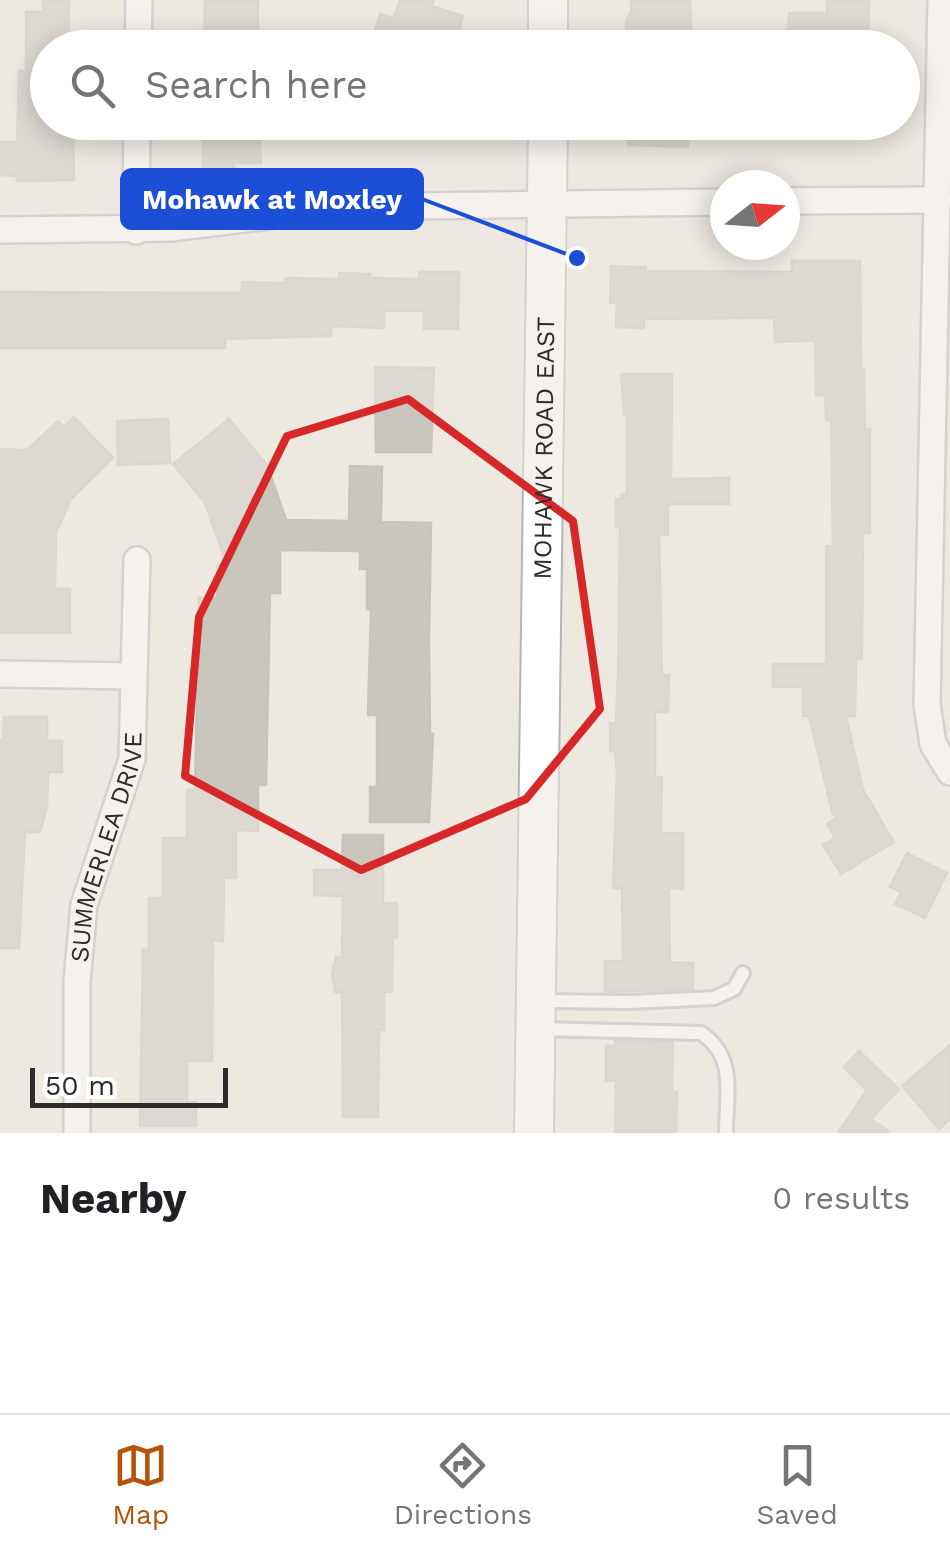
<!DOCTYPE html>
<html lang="en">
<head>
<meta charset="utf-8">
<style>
	:root { --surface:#fff; --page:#f2f2f2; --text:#202124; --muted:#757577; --line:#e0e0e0; --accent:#b45309 }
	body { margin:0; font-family:"Work Sans",sans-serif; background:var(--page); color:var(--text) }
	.compass { position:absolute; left:710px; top:170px; width:90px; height:90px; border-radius:50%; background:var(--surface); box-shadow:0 5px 25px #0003; rotate:73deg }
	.scale { position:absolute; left:30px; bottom:25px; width:198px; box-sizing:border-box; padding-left:10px; border:5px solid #2c2c2c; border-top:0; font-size:28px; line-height:35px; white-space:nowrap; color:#2c2c2c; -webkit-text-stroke:8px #fff; paint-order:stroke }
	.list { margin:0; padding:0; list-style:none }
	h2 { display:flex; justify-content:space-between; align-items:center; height:130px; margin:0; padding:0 40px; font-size:42px }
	h2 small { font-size:32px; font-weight:400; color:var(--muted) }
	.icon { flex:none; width:55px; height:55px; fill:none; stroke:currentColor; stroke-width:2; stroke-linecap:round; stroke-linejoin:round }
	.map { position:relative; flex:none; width:950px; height:1133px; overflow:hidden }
	.search { position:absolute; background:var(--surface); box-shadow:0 5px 25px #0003; left:30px; right:30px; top:30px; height:110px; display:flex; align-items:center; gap:25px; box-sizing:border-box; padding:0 35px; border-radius:55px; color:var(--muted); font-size:38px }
	.sheet { height:280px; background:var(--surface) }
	nav { display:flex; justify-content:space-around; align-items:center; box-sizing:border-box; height:140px; border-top:2px solid var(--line); background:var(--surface); font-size:28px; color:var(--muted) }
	nav a { display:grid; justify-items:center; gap:5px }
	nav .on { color:var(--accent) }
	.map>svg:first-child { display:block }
</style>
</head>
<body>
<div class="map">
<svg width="950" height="1133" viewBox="0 0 950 1133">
	<rect width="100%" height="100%" fill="#ede8e0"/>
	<path fill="#c9c6be" stroke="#c8c4b9" stroke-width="2.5" d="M 43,0 L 69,0 L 68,48 L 48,48 L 48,122 L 73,122 L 74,180 L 17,181 L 17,176 L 0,175 L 0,142 L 17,142 L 19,71 L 26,71 L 26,12 L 43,12 Z
		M 205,0 L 258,0 L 258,48 L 204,48 Z
		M 400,0 L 434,0 L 432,6 L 463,16 L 454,47 L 440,42 L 438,48 L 370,48 L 380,14 L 394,18 Z
		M 631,0 L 690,0 L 692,48 L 627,48 L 626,20 L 631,12 Z
		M 827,0 L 869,0 L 868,48 L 829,48 L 829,41 L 788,41 L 789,13 L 827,13 Z
		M 203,122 L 259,122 L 261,163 L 234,163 L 234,175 L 203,175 Z
		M 629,122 L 688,122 L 688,147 L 628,145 Z
		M 792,261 L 860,261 L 861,370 L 864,369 L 865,430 L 870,429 L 870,533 L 863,533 L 862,659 L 856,659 L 855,716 L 846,716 L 863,790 L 894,842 L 841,874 L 823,845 L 835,838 L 827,824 L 836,818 L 832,811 L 809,716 L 803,716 L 803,687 L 773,687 L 773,664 L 826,664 L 826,546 L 833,546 L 831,420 L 826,420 L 825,395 L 816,395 L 815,341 L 775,342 L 774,318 L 644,319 L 644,328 L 616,327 L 617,303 L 610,303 L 611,266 L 646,267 L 646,271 L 792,272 Z
		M 419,272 L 459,272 L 458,329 L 424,329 L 424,311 L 384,311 L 384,328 L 331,326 L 331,336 L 225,339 L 225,348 L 0,348 L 0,292 L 241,293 L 242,282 L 285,283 L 285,278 L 339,279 L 339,273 L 370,274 L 370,278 L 419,279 Z
		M 375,367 L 434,368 L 431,452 L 376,452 Z
		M 621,374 L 672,374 L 671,479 L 729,478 L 729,504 L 668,504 L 668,535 L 659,535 L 662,675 L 669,675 L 668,712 L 655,712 L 655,777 L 662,777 L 661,833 L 683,833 L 683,889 L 669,888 L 670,962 L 693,963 L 693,989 L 605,992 L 605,961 L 623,961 L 622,888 L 613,888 L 617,771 L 615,751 L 610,751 L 610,723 L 616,724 L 618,674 L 620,527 L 616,527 L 616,499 L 621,499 L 621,494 L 627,494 L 627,415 L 624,415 Z
		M 74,417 L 113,458 L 71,499 L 56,532 L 55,589 L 70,589 L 70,633 L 0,633 L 0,449 L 27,450 L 58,421 L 63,427 Z
		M 168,419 L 170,463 L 118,465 L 117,421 Z
		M 229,419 L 267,465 L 286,520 L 349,521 L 350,466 L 382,467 L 381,522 L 431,523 L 429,641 L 430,734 L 433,734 L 429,822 L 370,822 L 370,787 L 377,787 L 377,715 L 368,715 L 371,609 L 367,609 L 367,569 L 360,569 L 360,551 L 280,550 L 280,593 L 270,593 L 266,785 L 258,785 L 258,831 L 236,830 L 236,878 L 224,878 L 223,941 L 213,940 L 212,1061 L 187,1061 L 187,1102 L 196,1102 L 196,1126 L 140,1126 L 143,950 L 149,950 L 149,898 L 163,898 L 163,838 L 187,838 L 187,790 L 195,790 L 199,598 L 217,598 L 218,565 L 227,565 L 205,503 L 173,464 Z
		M 4,717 L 47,717 L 47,741 L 62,741 L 62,772 L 48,772 L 47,808 L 40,832 L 25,832 L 19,948 L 0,948 L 0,740 L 3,740 Z
		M 343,835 L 383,835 L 383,903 L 397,903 L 397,938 L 393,938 L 392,992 L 384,992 L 384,1030 L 379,1030 L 378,1117 L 343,1117 L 342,992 L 335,992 L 332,974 L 336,957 L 342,957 L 343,896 L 314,895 L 314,870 L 342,870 Z
		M 907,853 L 947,873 L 925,918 L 895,904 L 901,892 L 890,887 Z
		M 615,1041 L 673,1042 L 672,1092 L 677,1092 L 676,1133 L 615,1133 L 616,1081 L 606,1081 L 606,1046 L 615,1046 Z
		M 950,1045 L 950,1119 L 939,1129 L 902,1086 Z
		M 859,1051 L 899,1089 L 871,1119 L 891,1133 L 838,1133 L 867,1090 L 844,1067 Z"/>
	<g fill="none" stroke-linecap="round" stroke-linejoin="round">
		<defs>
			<path id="lane" d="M 539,1001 L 631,1002 L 714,998 L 734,989 L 743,973
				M 539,1029 L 701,1033 C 737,1057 726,1094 726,1133"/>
			<g id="street">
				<path d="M 941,0 L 927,704 L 933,744 L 950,772"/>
				<path d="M 138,48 L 139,0"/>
				<path d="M 785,201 L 938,200"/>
				<path d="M 0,230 L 171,228 L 343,207 L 725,202"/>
				<path d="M 136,231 L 137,122"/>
				<path d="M 0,674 L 133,676"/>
				<path id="s1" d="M 77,1133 L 77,981 L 84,905 L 132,759 L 137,560"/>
			</g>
			<g id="secondary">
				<path d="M 548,48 L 548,0"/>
				<path id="s2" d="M 534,1133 L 548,122"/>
			</g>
		</defs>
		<use href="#lane" stroke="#b3b5be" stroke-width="18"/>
		<use href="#street" stroke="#b3b5be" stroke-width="30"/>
		<use href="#secondary" stroke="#b3b5be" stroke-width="42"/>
		<use href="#lane" stroke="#fff" stroke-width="12"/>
		<use href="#street" stroke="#fff" stroke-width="25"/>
		<use href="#secondary" stroke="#fff" stroke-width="38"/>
	</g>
	<path d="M0 0H950V1133H0ZM 408,399 L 573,521 L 600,709 L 526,799 L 361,870 L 185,776 L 199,617 L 287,436 Z" fill="#ede8e0" fill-opacity=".55" fill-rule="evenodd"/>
	<path fill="none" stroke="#d62828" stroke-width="8" stroke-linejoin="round" d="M 408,399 L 573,521 L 600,709 L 526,799 L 361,870 L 185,776 L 199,617 L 287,436 Z"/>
	<g text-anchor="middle" stroke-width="9" stroke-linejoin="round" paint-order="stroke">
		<g font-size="25" fill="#2c2c2c" stroke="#fff">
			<text dy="9" stroke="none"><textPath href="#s2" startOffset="685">MOHAWK ROAD EAST</textPath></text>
			<text dy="9" stroke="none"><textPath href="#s1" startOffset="290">SUMMERLEA DRIVE</textPath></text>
		</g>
	</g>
	<path fill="none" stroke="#1d4ed8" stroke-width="4" d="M577 258L422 199"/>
	<circle fill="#1d4ed8" stroke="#fff" stroke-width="4" cx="577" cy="258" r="10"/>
	<rect fill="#1d4ed8" stroke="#1d4ed8" stroke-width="4" x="122" y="170" width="300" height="58" rx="10"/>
	<g font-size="28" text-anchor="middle" font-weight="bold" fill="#fff">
		<text x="272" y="209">Mohawk at Moxley</text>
	</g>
</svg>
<svg class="compass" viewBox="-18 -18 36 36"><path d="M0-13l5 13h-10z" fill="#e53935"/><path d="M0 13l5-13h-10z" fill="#757577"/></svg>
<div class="scale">50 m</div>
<div class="search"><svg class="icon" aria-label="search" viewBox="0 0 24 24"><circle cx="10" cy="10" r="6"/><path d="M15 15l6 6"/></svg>Search here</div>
</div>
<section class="sheet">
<h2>Nearby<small>0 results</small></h2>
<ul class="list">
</ul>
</section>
<nav>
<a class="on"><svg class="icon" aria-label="map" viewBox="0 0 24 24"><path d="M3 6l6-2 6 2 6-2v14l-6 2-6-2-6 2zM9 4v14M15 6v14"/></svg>Map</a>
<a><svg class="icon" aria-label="directions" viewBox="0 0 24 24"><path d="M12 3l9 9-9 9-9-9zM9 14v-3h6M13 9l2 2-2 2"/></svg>Directions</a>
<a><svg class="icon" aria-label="saved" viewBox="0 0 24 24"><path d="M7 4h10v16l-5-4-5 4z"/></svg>Saved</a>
</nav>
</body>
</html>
